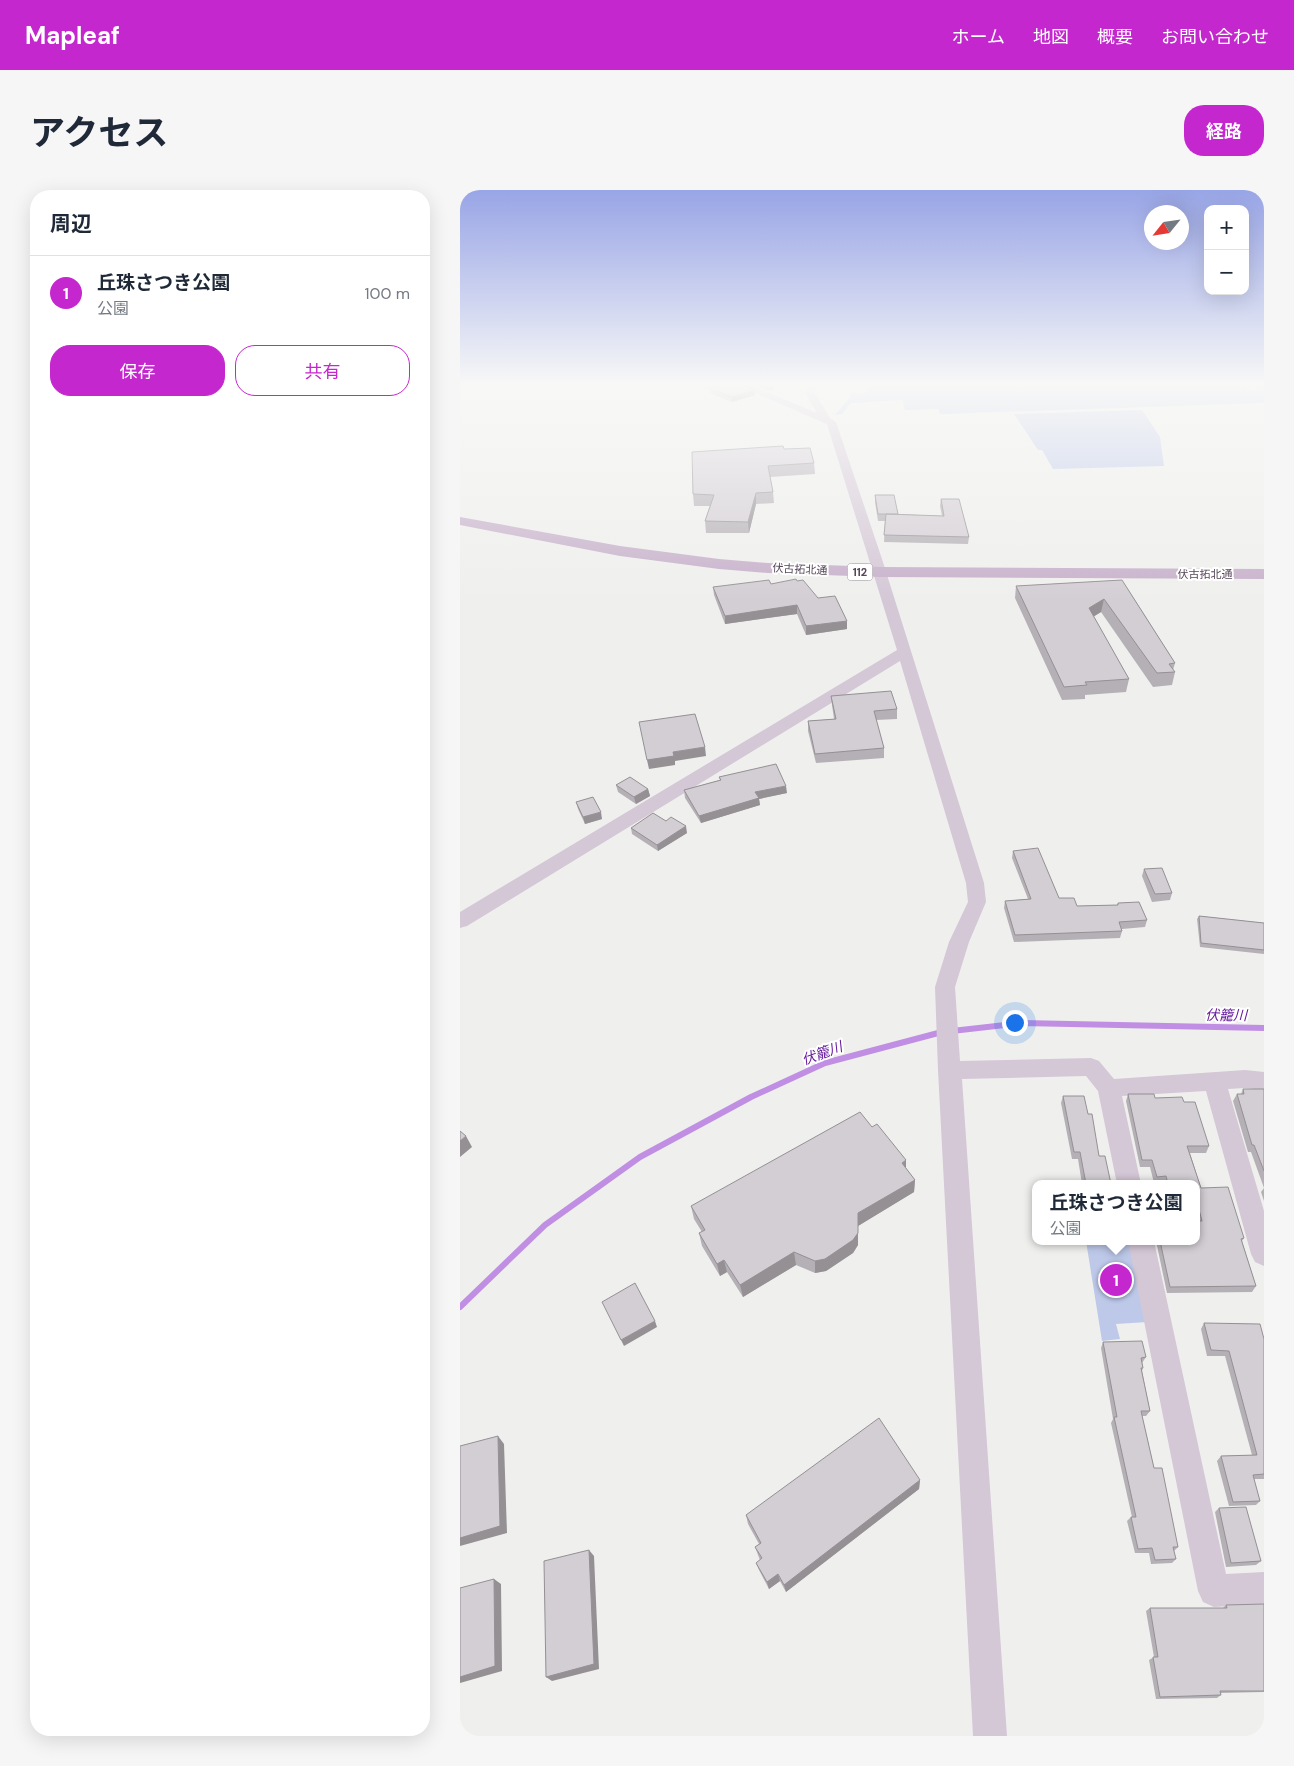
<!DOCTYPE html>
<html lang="ja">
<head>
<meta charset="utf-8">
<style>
	:root { --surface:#fff; --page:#f6f6f7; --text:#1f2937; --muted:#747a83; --line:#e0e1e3; --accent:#c527cf }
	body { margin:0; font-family:"DM Sans","Noto Sans JP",sans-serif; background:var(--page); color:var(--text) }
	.controls { position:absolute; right:15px; top:15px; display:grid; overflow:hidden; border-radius:10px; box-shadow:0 5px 20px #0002 }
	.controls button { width:45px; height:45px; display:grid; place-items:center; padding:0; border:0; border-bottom:1px solid var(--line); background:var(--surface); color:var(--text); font:25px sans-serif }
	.compass { position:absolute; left:684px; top:15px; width:45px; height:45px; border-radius:50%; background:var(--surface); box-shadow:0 5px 20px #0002; rotate:240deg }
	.you { position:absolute; left:554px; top:832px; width:18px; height:18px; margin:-12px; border:4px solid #fff; border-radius:50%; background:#1a73e8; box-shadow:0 0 0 8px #1a73e833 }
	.badge { display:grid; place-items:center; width:32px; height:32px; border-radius:50%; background:var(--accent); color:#fff; font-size:16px; font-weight:700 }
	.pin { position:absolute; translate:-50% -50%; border:2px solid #fff; box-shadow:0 1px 5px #0006 }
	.popup { position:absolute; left:572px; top:990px; width:168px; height:65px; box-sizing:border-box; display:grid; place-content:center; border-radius:10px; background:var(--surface); filter:drop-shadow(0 1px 4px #0005); font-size:16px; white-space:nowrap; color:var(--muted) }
	.popup b { font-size:19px; color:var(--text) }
	.popup::after { content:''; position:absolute; left:50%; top:100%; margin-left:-10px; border:10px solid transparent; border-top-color:var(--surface) }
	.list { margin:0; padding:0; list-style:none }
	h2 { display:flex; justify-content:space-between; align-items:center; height:65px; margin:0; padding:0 20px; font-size:21px }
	h2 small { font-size:16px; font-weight:400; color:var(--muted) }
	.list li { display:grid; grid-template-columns:32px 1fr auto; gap:15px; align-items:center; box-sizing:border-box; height:75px; padding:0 20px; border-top:1px solid var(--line) }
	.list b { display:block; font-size:19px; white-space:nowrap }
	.list p { margin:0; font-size:16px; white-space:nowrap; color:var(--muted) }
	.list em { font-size:16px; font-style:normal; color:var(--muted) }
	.actions { display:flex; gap:10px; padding:15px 20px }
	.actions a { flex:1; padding:11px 0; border:1px solid var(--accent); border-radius:20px; text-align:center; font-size:18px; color:var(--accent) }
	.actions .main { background:var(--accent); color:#fff }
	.map { position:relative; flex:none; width:804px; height:1546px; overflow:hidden; border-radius:20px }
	header { display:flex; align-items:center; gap:30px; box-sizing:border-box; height:70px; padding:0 25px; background:var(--accent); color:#fff }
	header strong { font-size:24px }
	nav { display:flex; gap:28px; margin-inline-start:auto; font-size:18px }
	.intro { display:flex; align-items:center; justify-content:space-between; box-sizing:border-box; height:120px; padding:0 30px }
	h1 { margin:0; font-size:35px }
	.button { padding:12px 22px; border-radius:20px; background:var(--accent); color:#fff; font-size:18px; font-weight:700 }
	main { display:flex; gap:30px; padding:0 30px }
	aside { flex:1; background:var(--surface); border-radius:20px; box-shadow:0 5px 20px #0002 }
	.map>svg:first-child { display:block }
</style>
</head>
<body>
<header>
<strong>Mapleaf</strong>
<nav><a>ホーム</a><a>地図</a><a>概要</a><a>お問い合わせ</a></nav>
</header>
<div class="intro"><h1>アクセス</h1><a class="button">経路</a></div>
<main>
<aside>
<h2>周辺<small></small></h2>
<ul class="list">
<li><span class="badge">1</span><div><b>丘珠さつき公園</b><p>公園</p></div><em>100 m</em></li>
</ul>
<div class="actions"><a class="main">保存</a><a>共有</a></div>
</aside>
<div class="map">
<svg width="804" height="1546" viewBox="0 0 804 1546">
	<rect width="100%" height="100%" fill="#eff0ed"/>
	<path fill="#bec9ea" d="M 412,196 L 783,196 L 791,200 L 800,201 L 795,196 L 804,196 L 804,213 L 480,224 L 478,219 L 445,220 L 442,210 L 391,213 L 382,224 L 375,225 L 393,203 L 404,204 Z
		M 682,220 L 700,247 L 704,276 L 593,279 L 582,260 L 578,260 L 554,224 Z
		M 626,1051 L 673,1051 L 688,1132 L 656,1134 L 660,1149 L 642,1151 Z"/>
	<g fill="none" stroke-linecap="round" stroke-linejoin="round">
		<path stroke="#c08fe4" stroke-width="6" d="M 492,841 L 562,833 L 804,838
			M 0,1117 L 85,1035 L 180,967 L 291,907 L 365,873 L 482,842"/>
		<path fill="#d4c7d6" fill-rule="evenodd" d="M 279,196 L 292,196 L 357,223 L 345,203 L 350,196 L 359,196 L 355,203 L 370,228 L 376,232 L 422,369 L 524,693 L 526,712 L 509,752 L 495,797 L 500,871 L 631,868 L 639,871 L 654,889 L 785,880 L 804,882 L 804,900 L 785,898 L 768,899 L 804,1021 L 804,1076 L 795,1072 L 791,1064 L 746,901 L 662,906 L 681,994 L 657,994 L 638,901 L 626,886 L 502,889 L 547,1546 L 513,1546 L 478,880 L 475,797 L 489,752 L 508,712 L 506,693 L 440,471 L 7,736 L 0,738 L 0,722 L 437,460 L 367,234 Z
			M 668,1051 L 694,1051 L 766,1384 L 804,1382 L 804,1414 L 754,1417 L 743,1412 L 738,1401 Z"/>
		<path fill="#c6afca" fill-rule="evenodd" d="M 0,327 L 160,356 L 259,369 L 308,373 L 420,377 L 804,379 L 804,389 L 420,387 L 308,383 L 259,379 L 160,366 L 0,335 Z"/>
	</g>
	<path fill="#b5b0b6" d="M 298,196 L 314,196 L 314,199 L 309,201 Z
		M 249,198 L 295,205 L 272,212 L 250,203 Z
		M 324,259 L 354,273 L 355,284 L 310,287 L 313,302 L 314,313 L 296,314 L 289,343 L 246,343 L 245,331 L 250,316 L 234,316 L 233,304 Z
		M 415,305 L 438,324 L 482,326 L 480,316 L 481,309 L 509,347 L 508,354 L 424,352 L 425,331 L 418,331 L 415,312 Z
		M 662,390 L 715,473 L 713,480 L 715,482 L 712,495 L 693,497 L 641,422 L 633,427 L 669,489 L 666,502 L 625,505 L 625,509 L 602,510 L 555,408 L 556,396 Z
		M 337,391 L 358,408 L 387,439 L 346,445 L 337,424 L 265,434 L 254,405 L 253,397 L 311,394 Z
		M 371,506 L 437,519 L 437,529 L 416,530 L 424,558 L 424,568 L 356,573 L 348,541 L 348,531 L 374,529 L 372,515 Z
		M 259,587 L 327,603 L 299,609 L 300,615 L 241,633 L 225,608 L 224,600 L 260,590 Z
		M 156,595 L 188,599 L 190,606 L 176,614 L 158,602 Z
		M 116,612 L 142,629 L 125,634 L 118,619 Z
		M 206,631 L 227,643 L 198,661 L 172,644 L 171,638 Z
		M 553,661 L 599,708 L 617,716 L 657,715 L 658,713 L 687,730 L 685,737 L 662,739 L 662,741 L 660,748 L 554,752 L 544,718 L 545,711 L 568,709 L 552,668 Z
		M 684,679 L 712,703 L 710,710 L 692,712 L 682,686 Z
		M 739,726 L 804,733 L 804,764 L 740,757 L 737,729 Z
		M 783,899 L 804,899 L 804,1011 L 801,1002 L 804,998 L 791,962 L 788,962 L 773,911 L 777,904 L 781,904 Z
		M 668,904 L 724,912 L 749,956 L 746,963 L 730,963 L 741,998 L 784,1048 L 782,1051 L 796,1096 L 792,1102 L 707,1103 L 696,1051 L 736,1051 L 737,1031 L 736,1026 L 736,994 L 694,993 L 690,977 L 680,977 L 666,911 Z
		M 603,906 L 628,924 L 639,966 L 651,994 L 622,994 L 618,969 L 612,969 L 601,913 Z
		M 446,978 L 455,990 L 454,1002 L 398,1036 L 398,1055 L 393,1063 L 366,1081 L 355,1083 L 336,1075 L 283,1107 L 267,1082 L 260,1086 L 242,1056 L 239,1043 L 242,1042 L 234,1029 L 231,1016 Z
		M 744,1133 L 804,1149 L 804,1289 L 794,1289 L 800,1311 L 796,1315 L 769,1316 L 757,1271 L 761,1266 L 792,1265 L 765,1166 L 747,1166 L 741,1139 Z
		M 643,1152 L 686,1167 L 682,1173 L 683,1178 L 682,1181 L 690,1221 L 686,1226 L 682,1226 L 694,1278 L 718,1357 L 714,1361 L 716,1369 L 712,1373 L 691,1374 L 689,1363 L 675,1363 L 667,1331 L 671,1327 L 672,1327 L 651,1233 L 653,1229 L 641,1158 Z
		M 460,1290 L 459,1299 L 326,1402 L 320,1391 L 309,1399 L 299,1380 L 296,1373 L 300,1370 L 298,1365 L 295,1357 L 299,1354 L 288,1334 L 286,1325 Z
		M 759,1318 L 801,1371 L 796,1375 L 766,1377 L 755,1322 Z
		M 766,1415 L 804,1501 L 804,1502 L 761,1503 L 761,1505 L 757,1508 L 696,1509 L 689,1470 L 694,1467 L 686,1421 L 690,1418 L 763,1418 Z"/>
	<path fill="#949094" d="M 309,196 L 314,196 L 314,199 L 309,201 Z
		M 295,200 L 295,205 L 272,212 L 272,207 Z
		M 296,303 L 296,314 L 289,343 L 288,332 Z
		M 644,409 L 641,422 L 626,431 L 629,418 Z
		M 337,415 L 337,424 L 265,434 L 265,426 Z
		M 387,431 L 387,439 L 346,445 L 346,436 Z
		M 245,557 L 246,566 L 215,571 L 215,575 L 189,579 L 187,570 L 213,562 Z
		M 326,596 L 327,603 L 299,609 L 300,615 L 241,633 L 239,626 L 295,602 Z
		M 188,599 L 190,606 L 176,614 L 174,607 Z
		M 141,622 L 142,629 L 125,634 L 123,627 Z
		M 226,636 L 227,643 L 198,661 L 197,655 Z
		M 6,946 L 12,957 L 0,967 L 0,951 Z
		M 446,970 L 446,983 L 442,973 Z
		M 455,990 L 454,1002 L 398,1036 L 398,1055 L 393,1063 L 366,1081 L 355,1083 L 355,1071 L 398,1023 Z
		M 334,1062 L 336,1075 L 283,1107 L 280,1095 Z
		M 264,1070 L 267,1082 L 260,1086 L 257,1074 Z
		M 195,1131 L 197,1137 L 164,1156 L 161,1150 Z
		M 38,1246 L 44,1254 L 47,1343 L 0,1356 L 0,1348 Z
		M 460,1290 L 459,1299 L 326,1402 L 324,1395 Z
		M 129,1360 L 134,1366 L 139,1479 L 92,1491 L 86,1487 Z
		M 318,1384 L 320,1391 L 309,1399 L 307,1392 Z
		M 34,1389 L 41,1394 L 42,1481 L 0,1493 L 0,1487 Z"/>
	<path fill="#d3cdd4" stroke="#949094" d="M 255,196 L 286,196 L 295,200 L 272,207 L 249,198 Z
		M 323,256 L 324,259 L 350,258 L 354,273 L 308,276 L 313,302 L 296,303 L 288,332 L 245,331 L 254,305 L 233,304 L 232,262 Z
		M 415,305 L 434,305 L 438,324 L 426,324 L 484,326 L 481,309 L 499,309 L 509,347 L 424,345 L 426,324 L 418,324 Z
		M 336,389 L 337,391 L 343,390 L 358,408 L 375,406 L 387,431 L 346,436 L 337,415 L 265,426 L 253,397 L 309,390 L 311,394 Z
		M 662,390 L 715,473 L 709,474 L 715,482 L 697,483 L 644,409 L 629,418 L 669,489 L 625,492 L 627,495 L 604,497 L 556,396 Z
		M 431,501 L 437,519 L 414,521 L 424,558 L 355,564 L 348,531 L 376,529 L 371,506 Z
		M 235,524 L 245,557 L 213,562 L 214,566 L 187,570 L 179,532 Z
		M 316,574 L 326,596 L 295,602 L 299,608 L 239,626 L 224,600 L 261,590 L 259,587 Z
		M 170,587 L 188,599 L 174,607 L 156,595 Z
		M 133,607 L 141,622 L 123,627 L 116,612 Z
		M 193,623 L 206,631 L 211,627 L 226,636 L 197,655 L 171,638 Z
		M 578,658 L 599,708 L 614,708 L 617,716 L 658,715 L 658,713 L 679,712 L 687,730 L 659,732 L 662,741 L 555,745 L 545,711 L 571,709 L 553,661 Z
		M 702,678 L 712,703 L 695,704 L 684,679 Z
		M 739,726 L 804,733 L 804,760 L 741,753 Z
		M 783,899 L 804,899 L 804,981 L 794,955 L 792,955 L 777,904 L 784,904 Z
		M 668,904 L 694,904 L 695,908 L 722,907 L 724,912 L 735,912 L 749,956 L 727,956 L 741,998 L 768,997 L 784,1048 L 781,1049 L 796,1096 L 710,1097 L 700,1051 L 736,1051 L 736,1031 L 742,1031 L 736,1008 L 736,994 L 708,994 L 706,986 L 697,987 L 692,970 L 682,970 Z
		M 603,906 L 624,906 L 628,924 L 632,924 L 639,966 L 645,966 L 651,994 L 626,994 L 620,962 L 614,962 Z
		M 400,922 L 412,937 L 417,934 L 446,970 L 442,973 L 455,990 L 398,1023 L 398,1043 L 393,1050 L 365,1069 L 355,1071 L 334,1062 L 280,1095 L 264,1070 L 257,1074 L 239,1043 L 245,1040 L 231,1016 Z
		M 0,941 L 6,946 L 0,951 Z
		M 175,1093 L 195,1131 L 161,1150 L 142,1112 Z
		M 744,1133 L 800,1134 L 804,1149 L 804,1284 L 793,1285 L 800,1311 L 773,1312 L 761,1266 L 797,1265 L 769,1161 L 751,1160 Z
		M 682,1151 L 686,1167 L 681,1168 L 683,1178 L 681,1178 L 690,1221 L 681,1221 L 694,1278 L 702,1278 L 718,1357 L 713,1357 L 716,1369 L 695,1370 L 692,1358 L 678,1359 L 671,1327 L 676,1327 L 654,1227 L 657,1227 L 643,1152 Z
		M 419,1228 L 460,1290 L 324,1395 L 318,1384 L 307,1392 L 296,1373 L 302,1368 L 295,1357 L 301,1353 L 286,1325 Z
		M 38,1246 L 40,1336 L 0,1348 L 0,1256 Z
		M 786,1317 L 801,1371 L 771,1373 L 759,1318 Z
		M 129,1360 L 134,1474 L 86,1487 L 84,1371 Z
		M 34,1389 L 35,1476 L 0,1487 L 0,1398 Z
		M 804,1414 L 804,1501 L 760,1501 L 761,1505 L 700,1507 L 693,1467 L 698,1467 L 690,1418 L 767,1418 L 766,1415 Z"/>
	<linearGradient id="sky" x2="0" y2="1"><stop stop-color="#98a5e6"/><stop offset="0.47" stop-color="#f8f8f7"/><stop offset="1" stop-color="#f8f8f7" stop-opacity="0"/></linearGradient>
	<rect width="804" height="413" fill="url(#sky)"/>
	<g text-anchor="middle" stroke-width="4" stroke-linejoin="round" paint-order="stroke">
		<g font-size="11" fill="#564759" stroke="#fff">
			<text transform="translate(340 379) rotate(3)" y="4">伏古拓北通</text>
			<text x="745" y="388">伏古拓北通</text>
		</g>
		<rect fill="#fff" stroke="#897e8b" stroke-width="1" x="387.5" y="373.5" width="25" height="17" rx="4"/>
		<g font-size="11" font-weight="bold" fill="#564759">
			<text x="400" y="386">112</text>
		</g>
		<g font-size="14" font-style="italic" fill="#64189b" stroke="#fff">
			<text transform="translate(766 825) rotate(1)" y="5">伏籠川</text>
			<text transform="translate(362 863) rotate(-20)" y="5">伏籠川</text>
		</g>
	</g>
</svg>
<div class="controls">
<button>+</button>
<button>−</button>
</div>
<svg class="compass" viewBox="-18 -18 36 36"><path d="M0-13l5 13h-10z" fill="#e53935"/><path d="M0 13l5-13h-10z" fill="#747a83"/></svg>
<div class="you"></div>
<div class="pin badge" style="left:656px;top:1090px">1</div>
<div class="popup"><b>丘珠さつき公園</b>公園</div>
</div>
</main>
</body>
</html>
